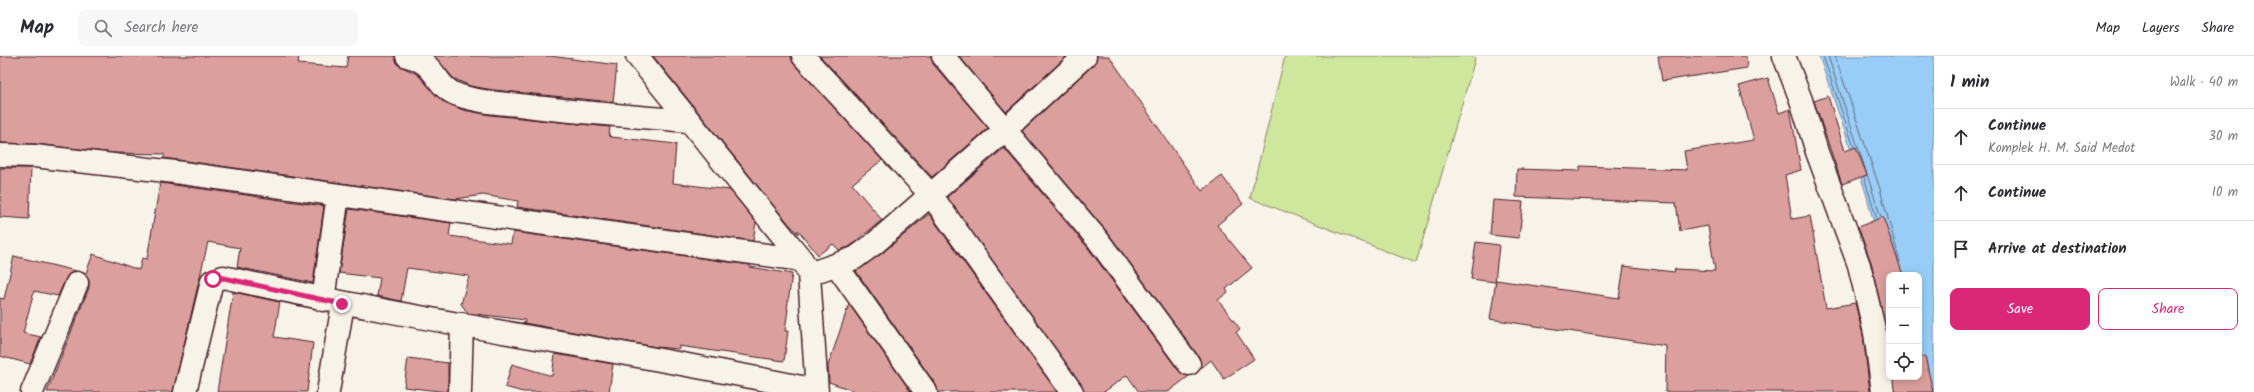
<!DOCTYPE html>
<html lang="en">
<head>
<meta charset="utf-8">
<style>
	:root { --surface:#fff; --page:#f7f7f7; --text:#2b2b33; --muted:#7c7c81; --line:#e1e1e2; --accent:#db2777 }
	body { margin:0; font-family:Kalam,sans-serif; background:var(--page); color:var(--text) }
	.controls { position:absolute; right:12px; bottom:12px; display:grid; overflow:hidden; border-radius:8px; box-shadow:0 2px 10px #0003 }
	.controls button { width:36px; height:36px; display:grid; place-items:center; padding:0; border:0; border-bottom:1px solid var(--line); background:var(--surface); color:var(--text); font:20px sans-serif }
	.stop { position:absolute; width:12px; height:12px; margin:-9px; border:3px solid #db2777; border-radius:50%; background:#fff }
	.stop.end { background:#db2777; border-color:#fff; box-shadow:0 1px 4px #0008 }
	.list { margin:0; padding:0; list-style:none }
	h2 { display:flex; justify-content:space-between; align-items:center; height:52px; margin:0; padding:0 16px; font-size:17px }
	h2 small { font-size:13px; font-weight:400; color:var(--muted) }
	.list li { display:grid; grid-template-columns:26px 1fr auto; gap:12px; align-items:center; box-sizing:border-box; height:56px; padding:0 16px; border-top:1px solid var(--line) }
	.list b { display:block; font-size:15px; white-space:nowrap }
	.list p { margin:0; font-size:13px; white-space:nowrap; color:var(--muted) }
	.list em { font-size:13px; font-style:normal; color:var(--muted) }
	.actions { display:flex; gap:8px; padding:12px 16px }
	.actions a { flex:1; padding:9px 0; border:1px solid var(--accent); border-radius:8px; text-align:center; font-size:14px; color:var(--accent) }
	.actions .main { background:var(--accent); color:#fff }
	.icon { flex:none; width:22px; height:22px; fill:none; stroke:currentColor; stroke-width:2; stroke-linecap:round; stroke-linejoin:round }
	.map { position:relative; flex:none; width:1934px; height:336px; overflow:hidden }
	header { display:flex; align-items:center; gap:24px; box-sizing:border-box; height:56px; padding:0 20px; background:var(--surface); border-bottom:1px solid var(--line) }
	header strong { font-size:19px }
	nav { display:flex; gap:22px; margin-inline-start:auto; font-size:14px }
	.search { width:280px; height:36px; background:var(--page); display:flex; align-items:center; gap:10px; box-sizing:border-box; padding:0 14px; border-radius:8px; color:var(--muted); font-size:15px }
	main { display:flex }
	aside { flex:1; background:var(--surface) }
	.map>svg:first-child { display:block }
</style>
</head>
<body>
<header>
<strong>Map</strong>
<div class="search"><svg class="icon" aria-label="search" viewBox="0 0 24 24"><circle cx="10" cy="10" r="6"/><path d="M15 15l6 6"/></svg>Search here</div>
<nav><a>Map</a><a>Layers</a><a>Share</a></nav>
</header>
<main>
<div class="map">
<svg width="1934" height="336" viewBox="0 0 1934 336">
	<rect width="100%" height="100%" fill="#f7f3e8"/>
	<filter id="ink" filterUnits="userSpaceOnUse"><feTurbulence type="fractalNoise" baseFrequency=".025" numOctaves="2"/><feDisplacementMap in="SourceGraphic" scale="8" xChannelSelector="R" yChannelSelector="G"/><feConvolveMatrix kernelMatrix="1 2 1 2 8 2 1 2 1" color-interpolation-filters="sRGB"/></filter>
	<g filter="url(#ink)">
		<path fill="#cfe79d" stroke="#8c8364" d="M 1285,0 L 1471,0 L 1475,3 L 1416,207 L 1250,142 Z"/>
		<path fill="#97cdf6" stroke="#7887a5" d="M 1819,0 L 1934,0 L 1934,336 L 1919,336 L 1919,219 L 1889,219 L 1889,224 L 1866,137 Z"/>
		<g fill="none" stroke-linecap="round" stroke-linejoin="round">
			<path stroke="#69657c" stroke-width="1" d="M 1823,0 L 1854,91
				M 1828,0 L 1881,161
				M 1835,0 L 1880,133 L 1900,206
				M 1864,121 L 1877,163"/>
		</g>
		<path fill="#dba09d" stroke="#4a1f2b" d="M 0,0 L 299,0 L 298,8 L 346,12 L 348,0 L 395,0 L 398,9 L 417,18 L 442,45 L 463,54 L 490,59 L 610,71 L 609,79 L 611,81 L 676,88 L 673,127 L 730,134 L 756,166 L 753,185 L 517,151 L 518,145 L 483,139 L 455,143 L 164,102 L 164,98 L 114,97 L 35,88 L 0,87 Z
			M 434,0 L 550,0 L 617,9 L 613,46 L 494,34 L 470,30 L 453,22 Z
			M 653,0 L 791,0 L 794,8 L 882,104 L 852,128 L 882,164 L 849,191 L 839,194 L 833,188 L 818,199 L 798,174 L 798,178 L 773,149 Z
			M 820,0 L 931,0 L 933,8 L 988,72 L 932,121 Z
			M 959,0 L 1067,0 L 1006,56 Z
			M 1097,0 L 1109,0 L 1202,135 L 1222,120 L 1243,148 L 1217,169 L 1252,212 L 1226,233 L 1228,236 L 1218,244 L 1240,273 L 1236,276 L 1254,303 L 1224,323 L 1211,304 L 1201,312 L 1199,301 L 1108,177 L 1022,75 L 1093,9 Z
			M 1658,0 L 1746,0 L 1747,12 L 1662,25 Z
			M 1768,22 L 1779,57 L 1790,53 L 1801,114 L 1785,119 L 1792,163 L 1810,160 L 1826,252 L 1855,247 L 1863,279 L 1870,336 L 1665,336 L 1666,290 L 1490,263 L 1496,224 L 1619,242 L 1624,210 L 1674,216 L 1675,213 L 1715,215 L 1708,170 L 1680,175 L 1676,147 L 1516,141 L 1517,113 L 1580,115 L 1580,110 L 1687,114 L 1684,95 L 1754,84 L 1739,30 Z
			M 1828,40 L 1845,95 L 1856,91 L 1867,119 L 1842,128 L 1814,45 Z
			M 1004,92 L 1088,192 L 1179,315 L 1189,320 L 1168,336 L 1139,336 L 1127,319 L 1104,336 L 1084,336 L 1082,329 L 947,141 Z
			M 0,112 L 31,112 L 29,163 L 0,161 Z
			M 160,127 L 324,150 L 313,227 L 237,211 L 240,192 L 208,186 L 173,336 L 47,336 L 89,232 L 89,225 L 83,216 L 86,217 L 93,198 L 139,214 L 142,202 L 147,203 Z
			M 1493,144 L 1523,146 L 1519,182 L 1490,179 Z
			M 349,153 L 451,167 L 449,180 L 511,188 L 513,176 L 750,209 L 750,211 L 792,218 L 787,253 L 788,253 L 785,275 L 788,275 L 784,305 L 679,290 L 679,293 L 656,291 L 524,267 L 525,264 L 468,257 L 461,248 L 469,220 L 407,212 L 401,245 L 377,240 L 380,222 L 339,217 Z
			M 929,158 L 1057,336 L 938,336 L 936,329 L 856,215 L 881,198 Z
			M 1883,161 L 1903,219 L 1889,219 L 1889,287 L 1871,206 L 1858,171 Z
			M 1476,186 L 1499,189 L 1495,226 L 1471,223 Z
			M 14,200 L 76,215 L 70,217 L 66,222 L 58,240 L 34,235 L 23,277 L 41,281 L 30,308 L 0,300 L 0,242 L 4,243 Z
			M 233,236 L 280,246 L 274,281 L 313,287 L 307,336 L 217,336 Z
			M 849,248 L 911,336 L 857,336 L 829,326 L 828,310 Z
			M 555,298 L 613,308 L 609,336 L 523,336 L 505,331 L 512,308 L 552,320 Z
			M 1925,300 L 1933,336 L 1895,336 L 1894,321 L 1919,321 L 1919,301 Z
			M 408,302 L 448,307 L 448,336 L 404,331 Z"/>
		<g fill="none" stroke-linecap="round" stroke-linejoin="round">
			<defs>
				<path id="street" d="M 407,0 C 438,7 434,31 458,39 C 480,47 504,47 527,50 C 580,57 634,60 687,65
					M 637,0 L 802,204 L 809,218 L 817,336
					M 803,0 L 931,139 L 1072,336
					M 943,0 L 1098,184 L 1189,308
					M 0,99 L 34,100 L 175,116 L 802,204
					M 837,210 L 926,336
					M 809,218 L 855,202 L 874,188 L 1006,73 L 1085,0
					M 323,244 L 338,139
					M 32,336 L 77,227
					M 185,336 L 212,225 L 223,221 C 420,266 619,293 816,334
					M 328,336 L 343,248
					M 460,336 L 462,268"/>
				<path id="secondary" d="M 1784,0 L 1801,44 L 1817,96 L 1859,209 L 1875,277 L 1883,336"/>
			</defs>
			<use href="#street" stroke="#4a1f2b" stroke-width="25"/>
			<use href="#secondary" stroke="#4a1f2b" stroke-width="25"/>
			<use href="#street" stroke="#f7f3e8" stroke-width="22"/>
			<use href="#secondary" stroke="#f7f3e8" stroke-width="22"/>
		</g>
	</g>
	<g fill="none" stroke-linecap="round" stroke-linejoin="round" filter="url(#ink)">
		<path stroke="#db2777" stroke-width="5" d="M 213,223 L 224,222 L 342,248"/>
	</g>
</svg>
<div class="controls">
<button>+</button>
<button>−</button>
<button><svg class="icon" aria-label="locate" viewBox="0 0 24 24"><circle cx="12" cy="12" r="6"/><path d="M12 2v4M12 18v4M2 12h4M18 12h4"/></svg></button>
</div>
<div class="stop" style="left:213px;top:223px"></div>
<div class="stop end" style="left:342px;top:248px"></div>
</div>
<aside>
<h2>1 min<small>Walk · 40 m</small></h2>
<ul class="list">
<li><svg class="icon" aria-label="ahead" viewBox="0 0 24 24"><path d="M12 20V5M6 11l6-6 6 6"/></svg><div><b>Continue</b><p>Komplek H. M. Said Medot</p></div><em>30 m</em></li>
<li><svg class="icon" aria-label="ahead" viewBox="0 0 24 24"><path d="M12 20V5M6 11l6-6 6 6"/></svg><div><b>Continue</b></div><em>10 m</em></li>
<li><svg class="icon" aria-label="arrive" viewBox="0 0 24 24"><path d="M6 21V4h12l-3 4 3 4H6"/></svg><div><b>Arrive at destination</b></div></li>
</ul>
<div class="actions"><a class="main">Save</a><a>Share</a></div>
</aside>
</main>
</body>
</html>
